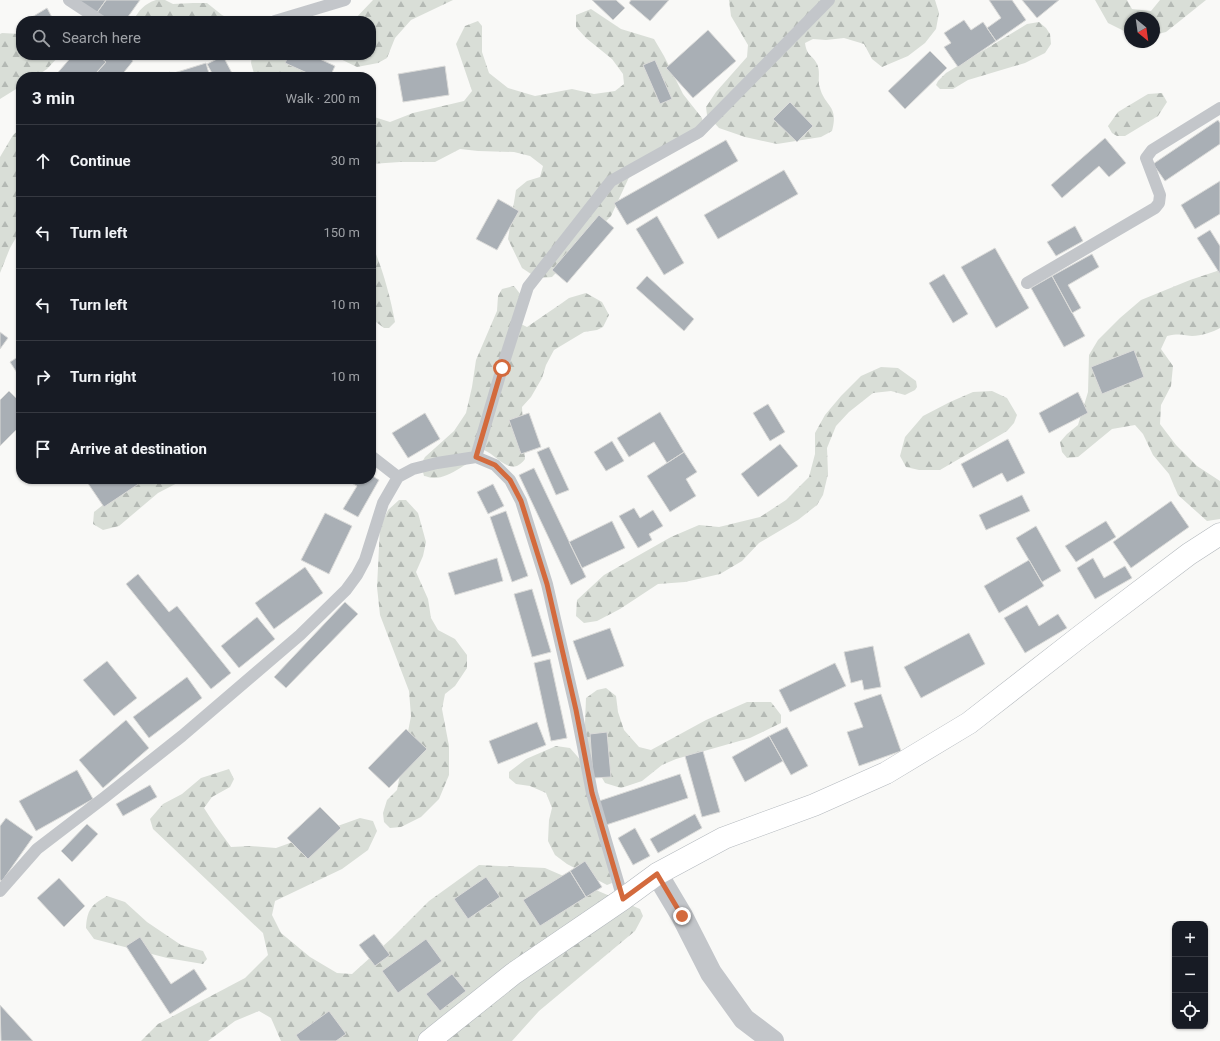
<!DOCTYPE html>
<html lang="en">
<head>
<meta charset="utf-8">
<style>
	:root { --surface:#171b24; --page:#242831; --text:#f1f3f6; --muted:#9ea1a6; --line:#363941 }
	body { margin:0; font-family:Roboto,sans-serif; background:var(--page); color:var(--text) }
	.controls { position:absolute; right:12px; bottom:12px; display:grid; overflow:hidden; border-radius:8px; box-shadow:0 1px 3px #0004 }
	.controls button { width:36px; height:36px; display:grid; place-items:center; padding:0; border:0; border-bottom:1px solid var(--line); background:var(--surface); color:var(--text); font:20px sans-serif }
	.compass { position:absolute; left:1124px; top:12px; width:36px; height:36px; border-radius:50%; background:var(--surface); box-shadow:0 1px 3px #0004; rotate:151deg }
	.stop { position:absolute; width:12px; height:12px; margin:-9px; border:3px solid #d36a3d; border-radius:50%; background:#fff }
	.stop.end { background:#d36a3d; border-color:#fff; box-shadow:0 1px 4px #0008 }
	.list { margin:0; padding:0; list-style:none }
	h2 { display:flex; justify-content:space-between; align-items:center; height:52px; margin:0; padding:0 16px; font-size:17px }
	h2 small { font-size:13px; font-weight:400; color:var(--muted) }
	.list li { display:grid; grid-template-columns:26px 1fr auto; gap:12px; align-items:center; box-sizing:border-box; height:72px; padding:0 16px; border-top:1px solid var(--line) }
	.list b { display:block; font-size:15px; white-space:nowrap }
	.list em { font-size:13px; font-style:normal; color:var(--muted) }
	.icon { flex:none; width:22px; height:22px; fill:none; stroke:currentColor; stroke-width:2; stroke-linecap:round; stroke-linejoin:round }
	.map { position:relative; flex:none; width:1220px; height:1041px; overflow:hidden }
	.search { position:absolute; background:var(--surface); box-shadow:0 1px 3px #0004; left:16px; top:16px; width:360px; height:44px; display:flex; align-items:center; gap:10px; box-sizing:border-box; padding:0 14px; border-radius:16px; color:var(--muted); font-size:15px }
	.panel { position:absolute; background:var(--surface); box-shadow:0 1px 3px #0004; left:16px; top:72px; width:360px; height:412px; border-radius:16px }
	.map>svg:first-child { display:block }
</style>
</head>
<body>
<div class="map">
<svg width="1220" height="1041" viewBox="0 0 1220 1041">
	<defs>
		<pattern id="forest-firs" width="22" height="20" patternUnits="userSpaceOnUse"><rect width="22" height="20" fill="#d9ded7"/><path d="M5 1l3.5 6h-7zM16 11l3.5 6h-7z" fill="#b4b9b4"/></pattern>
	</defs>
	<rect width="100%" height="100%" fill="#f9f9f7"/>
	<path fill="url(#forest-firs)" d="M 156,0 L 165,0 L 173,4 L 193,3 L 207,3 L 222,15 L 234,21 L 133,21 C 139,10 144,4 156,0 Z
		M 373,0 L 453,0 L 411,20 L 395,38 L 387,58 L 378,63 L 357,67 L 332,55 L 371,55 L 371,21 L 353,21 Z
		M 729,0 L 935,0 L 939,13 L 936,29 L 925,43 L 908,56 L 882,67 L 872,59 L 864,44 L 844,38 L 826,40 L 813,39 L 805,43 C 807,57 812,54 817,64 C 821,72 817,81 820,88 C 825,107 839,105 832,131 L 821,137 L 777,144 L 745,137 L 719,128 L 707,115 L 706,107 L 716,92 L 747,57 L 748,45 L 731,16 Z
		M 1095,0 L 1127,0 L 1132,9 L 1151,11 L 1160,0 L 1206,0 L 1166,32 L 1154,35 L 1154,18 L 1130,18 L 1130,34 L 1108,23 Z
		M 591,9 L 621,29 L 654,39 L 664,56 L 683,94 L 702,118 L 705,134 L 699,139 L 672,151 L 631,173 L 611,216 L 552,277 L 542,278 L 534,276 L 522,268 L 508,239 L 516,190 L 527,181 L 540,177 L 543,166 L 530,156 L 514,152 L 478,151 L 460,149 L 435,162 L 400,162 L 371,164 L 371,116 L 390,122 L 413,113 L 464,101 L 472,91 L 456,44 L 465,26 L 478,21 L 482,26 L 482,52 L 489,73 L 508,88 L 535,96 L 572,89 L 594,94 L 615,91 L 624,84 L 623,74 L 612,59 L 586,38 L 576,27 L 576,15 Z
		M 1039,22 L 1046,28 L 1050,34 L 1051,44 L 1045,53 L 1025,63 L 968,80 L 953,89 L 940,89 L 936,85 L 938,81 L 946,73 L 1027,24 Z
		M 2,33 L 21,34 L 21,55 L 60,55 L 47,69 L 35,77 L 21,77 L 21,86 L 0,99 L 0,34 Z
		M 252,55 L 291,55 L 327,77 L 255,77 L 251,63 Z
		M 1162,93 L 1167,102 L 1158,116 L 1125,136 L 1117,136 L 1112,133 L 1108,126 L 1118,112 L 1148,94 Z
		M 21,128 L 21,229 L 10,248 L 0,273 L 0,157 L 13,135 Z
		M 371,242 C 382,267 390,295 395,322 L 389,328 L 384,328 L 376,322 L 371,310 Z
		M 1220,270 L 1220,328 C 1213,332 1201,336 1192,336 C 1181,335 1180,333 1167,336 L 1161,349 L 1173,366 L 1171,386 L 1161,405 L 1160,424 L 1176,445 L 1197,466 L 1220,481 L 1220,519 L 1207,521 L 1178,495 L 1169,474 L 1153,455 L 1143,434 L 1135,425 L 1112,429 L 1078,457 L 1067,458 L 1062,452 L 1060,442 L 1067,434 L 1078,425 L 1088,392 L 1089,355 L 1098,340 L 1120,318 L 1141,300 L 1190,280 Z
		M 514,286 L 521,295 L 521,324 L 527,327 L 562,303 L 569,298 L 586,293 L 602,302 L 609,315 L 603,327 L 597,330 L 584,332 L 554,350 L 546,365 L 542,378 L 531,397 L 522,407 L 525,459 C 511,478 498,456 484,450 C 472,460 449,479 433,478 C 430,478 426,476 424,476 L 421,464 L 425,457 L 454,431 L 466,413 L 472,387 L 476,360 L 497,311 L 498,296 L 502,289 Z
		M 881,367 L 898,368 L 916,381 L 917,387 L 915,390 L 905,395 L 891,391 L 873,393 L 849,412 L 836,426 L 827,448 L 828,474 L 823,495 L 817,505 L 798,520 L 759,543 L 742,561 L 720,574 L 685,582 L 658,584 L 620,609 L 597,621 L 584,623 L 576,616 L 577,600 L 604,575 L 671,537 L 699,525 L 719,527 L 760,517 L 786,500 L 809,477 L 815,454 L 815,433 L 825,415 L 841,396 L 861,376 Z
		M 992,391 L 1007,398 L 1017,415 L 1014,423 L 1007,431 L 940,470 L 919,470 L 906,467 L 900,456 L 905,437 L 923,416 L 950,402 L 973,392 Z
		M 136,479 L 185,479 L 158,493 L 119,526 L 103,530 L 93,524 L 94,512 Z
		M 399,500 L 406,500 L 418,513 L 426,542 L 423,556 L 416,572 L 428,599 L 431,618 L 438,630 L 455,639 L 467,655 L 467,668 L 455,686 L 445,694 L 442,709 L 449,746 L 449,775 L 439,799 L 421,817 L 401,827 L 390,828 L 384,822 L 383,813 L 387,800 L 397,790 L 411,716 L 409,691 L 380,615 L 377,587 L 380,527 L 388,510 Z
		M 606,688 L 616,696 L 618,712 L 624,730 L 639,747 L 651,750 L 706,720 L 747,702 L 771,702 L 781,715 L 781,723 L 750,738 L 676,759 L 662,765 L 642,781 L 621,788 L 605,783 L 584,747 L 586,698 L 597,690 Z
		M 556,746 L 570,748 L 584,764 L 612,883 L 607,885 L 567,864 L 555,855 L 548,841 L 549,820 L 552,808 L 546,793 L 530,786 L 516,784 L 509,778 L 509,772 L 526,759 Z
		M 229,769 L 234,779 L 230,787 L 212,797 L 204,808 L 215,825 L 231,847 L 251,846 L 276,848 L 360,818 L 373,821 L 377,831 L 368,850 L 342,869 L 275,901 L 272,915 L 281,933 L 310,957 L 337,973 L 352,974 L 392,938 L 429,901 L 479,865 L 545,868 L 640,909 L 643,916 L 635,931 L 539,1011 L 512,1041 L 281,1041 L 271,1018 L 259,1011 L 235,1021 L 208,1041 L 141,1041 L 158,1024 L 245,978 L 268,955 L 263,933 L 153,829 L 150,819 L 163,804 L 182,794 L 201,778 Z
		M 107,896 L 125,902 L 147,922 L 181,945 L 203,951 L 207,959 L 203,964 L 167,958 L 94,939 L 86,928 C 87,910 91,905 107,896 Z"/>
	<path fill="#a9afb5" stroke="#dbdbd9" d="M 78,0 L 106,0 L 96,14 Z
		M 106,0 L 140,0 L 125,21 L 107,21 L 96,14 Z
		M 592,0 L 616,0 L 625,8 L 613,20 Z
		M 631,0 L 669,0 L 650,21 L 629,3 Z
		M 989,0 L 1012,0 L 1026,20 L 996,41 L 987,28 L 1001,18 Z
		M 1022,0 L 1059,0 L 1037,18 Z
		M 47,8 L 54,21 L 27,21 L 27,20 Z
		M 964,20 L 971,30 L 983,22 L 996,41 L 958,67 L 944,47 L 951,43 L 944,33 Z
		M 708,30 L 736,61 L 693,98 L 666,68 Z
		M 930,51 L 947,68 L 905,109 L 888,91 Z
		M 73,55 L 98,55 L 106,62 L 93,77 L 54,77 Z
		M 98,55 L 126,55 L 133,61 L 120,77 L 101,77 L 96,73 L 106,62 Z
		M 289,55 L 311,55 L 335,66 L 330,77 L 316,77 L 285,63 Z
		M 223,56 L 234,77 L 214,77 L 207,64 Z
		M 655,60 L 672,99 L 660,104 L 643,65 Z
		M 206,63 L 210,77 L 175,77 L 174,73 Z
		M 445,66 L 449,95 L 403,102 L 398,74 Z
		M 170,72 L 173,77 L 160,77 Z
		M 790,102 L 813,126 L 797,142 L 773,119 Z
		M 1218,120 L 1220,123 L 1220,144 L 1165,181 L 1153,164 Z
		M 1105,138 L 1126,163 L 1109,177 L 1099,166 L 1062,198 L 1051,185 Z
		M 726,140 L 738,161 L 627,225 L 614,203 Z
		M 784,170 L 798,194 L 718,239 L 704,215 Z
		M 1220,181 L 1220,214 L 1195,229 L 1181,205 Z
		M 498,199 L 519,211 L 497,250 L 476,239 Z
		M 599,215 L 614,228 L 567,283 L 552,270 Z
		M 657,216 L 684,263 L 664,275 L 636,229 Z
		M 1075,226 L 1083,241 L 1056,256 L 1047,242 Z
		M 1210,230 L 1220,246 L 1220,274 L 1197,238 Z
		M 995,248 L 1029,308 L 996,328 L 961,267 Z
		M 1092,254 L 1099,267 L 1068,285 L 1081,308 L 1072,313 L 1052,276 Z
		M 944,274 L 968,314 L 953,323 L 929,283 Z
		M 647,276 L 694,319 L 684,331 L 636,288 Z
		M 1052,276 L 1085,336 L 1064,347 L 1031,288 Z
		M 0,332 L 8,338 L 0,349 Z
		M 1134,350 L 1144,377 L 1102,394 L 1091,367 Z
		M 21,355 L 21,379 L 10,362 Z
		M 9,391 L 21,403 L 21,425 L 0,446 L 0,400 Z
		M 1078,392 L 1088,413 L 1049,433 L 1039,413 Z
		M 768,404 L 785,432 L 770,441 L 753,413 Z
		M 660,412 L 684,452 L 667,463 L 654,442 L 629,457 L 617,438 Z
		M 425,413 L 440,439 L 408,458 L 392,433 Z
		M 529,413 L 541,447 L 521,454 L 509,420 Z
		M 1008,439 L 1025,473 L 1007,482 L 1002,473 L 973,488 L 961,464 Z
		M 612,441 L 624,461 L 606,471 L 594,452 Z
		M 780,444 L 798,466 L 758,497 L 741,474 Z
		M 549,447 L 569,490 L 556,495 L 537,452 Z
		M 684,452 L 697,472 L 686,479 L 696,496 L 670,512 L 647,476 Z
		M 534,468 L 586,577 L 571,585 L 519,475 Z
		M 371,475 L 379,480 L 358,517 L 343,509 L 357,486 L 344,479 L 371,479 Z
		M 85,479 L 137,479 L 140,483 L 104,507 Z
		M 493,484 L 504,506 L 488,514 L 477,492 Z
		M 1022,495 L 1030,511 L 986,530 L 979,515 Z
		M 1171,501 L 1189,527 L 1131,568 L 1113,542 Z
		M 634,508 L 640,518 L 653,510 L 663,526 L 649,534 L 652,540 L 638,548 L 619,516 Z
		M 506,511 L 528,576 L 512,582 L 490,517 Z
		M 325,513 L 352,526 L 329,574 L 301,560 Z
		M 612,521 L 625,548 L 582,568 L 569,542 Z
		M 1106,521 L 1116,537 L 1076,562 L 1065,546 Z
		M 1036,526 L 1061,571 L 1042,582 L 1016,538 Z
		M 497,558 L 503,581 L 455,595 L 448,573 Z
		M 1093,558 L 1104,578 L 1125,566 L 1132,578 L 1095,599 L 1077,568 Z
		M 1029,560 L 1044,586 L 999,613 L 984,586 Z
		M 305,567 L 323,593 L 274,629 L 255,603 Z
		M 138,574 L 169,612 L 177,606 L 231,673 L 211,689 L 126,584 Z
		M 532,589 L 551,652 L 532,657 L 514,594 Z
		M 345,602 L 358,614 L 286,688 L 274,677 Z
		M 1027,605 L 1039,626 L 1058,614 L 1067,628 L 1025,653 L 1004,618 Z
		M 257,617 L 275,639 L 239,668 L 221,646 Z
		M 610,628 L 624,666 L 587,680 L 573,641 Z
		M 969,633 L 985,664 L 921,698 L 904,667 Z
		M 873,646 L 881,687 L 864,690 L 862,680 L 851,683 L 844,652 Z
		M 550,659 L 567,738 L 551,741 L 534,663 Z
		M 107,661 L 137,698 L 114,716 L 83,680 Z
		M 835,663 L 846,686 L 790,712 L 779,690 Z
		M 187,677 L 202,698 L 149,738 L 133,717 Z
		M 881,694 L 901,751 L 859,766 L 847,732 L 863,727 L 854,703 Z
		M 126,720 L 149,748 L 103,788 L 79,760 Z
		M 537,722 L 546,745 L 498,764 L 489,741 Z
		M 787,727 L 808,766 L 791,775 L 769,736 Z
		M 406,729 L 427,749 L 389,788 L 368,768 Z
		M 607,732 L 611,777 L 593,778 L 590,734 Z
		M 769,736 L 783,761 L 745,782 L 732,757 Z
		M 703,751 L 720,812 L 702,817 L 685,756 Z
		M 77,770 L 93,799 L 36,831 L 19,801 Z
		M 680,774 L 688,798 L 606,825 L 599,801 Z
		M 150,785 L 157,797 L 123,816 L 116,804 Z
		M 320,807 L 341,828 L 308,859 L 287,838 Z
		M 695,814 L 702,828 L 658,853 L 650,839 Z
		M 6,818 L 33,837 L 2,881 L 0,880 L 0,826 Z
		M 87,824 L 98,834 L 72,862 L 61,851 Z
		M 635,828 L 650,856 L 633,865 L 618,838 Z
		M 585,861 L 602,887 L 586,897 L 570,871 Z
		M 570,871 L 586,897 L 540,926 L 523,900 Z
		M 486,877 L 500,897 L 468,919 L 454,899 Z
		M 59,878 L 85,906 L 64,927 L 37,898 Z
		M 374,934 L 390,955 L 375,966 L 359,945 Z
		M 140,937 L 171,984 L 194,969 L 207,989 L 170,1014 L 126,946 Z
		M 426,939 L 442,961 L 398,993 L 382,971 Z
		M 452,974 L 466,991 L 440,1011 L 426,994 Z
		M 0,1005 L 33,1041 L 1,1041 Z
		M 329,1011 L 346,1034 L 336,1041 L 300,1041 L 296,1035 Z"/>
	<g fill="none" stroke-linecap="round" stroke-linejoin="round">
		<defs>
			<path id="secondary" d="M 429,1041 L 513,974 L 623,899 L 657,874 L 724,838 L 814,805 L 886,773 L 969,723 L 1082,635 L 1189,554 L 1220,534"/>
		</defs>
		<use href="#secondary" stroke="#b3b8bd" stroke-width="23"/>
		<path stroke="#c3c6ca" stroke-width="12" d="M 69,0 L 101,21
			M 275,21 L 345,0
			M 1027,283 L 1155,208 L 1159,203 L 1160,195 L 1146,158 L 1152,150 L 1220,108
			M 371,456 L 398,477
			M 476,457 L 502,368 L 528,287 L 611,181 L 699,132 L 829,0
			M 0,891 L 37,849 L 105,797 L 182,736 L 300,635 L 346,590 L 357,575 L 365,560 L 383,503 L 398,477 L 413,469 L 437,463 L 476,457 L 495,465 L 510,480 L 521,501 L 547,584 L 576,710 L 592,793 L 623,899"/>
		<path stroke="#c3c6ca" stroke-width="22" d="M 657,874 L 682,916 L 711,973 L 744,1019 L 773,1041"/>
		<use href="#secondary" stroke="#fff" stroke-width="22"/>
	</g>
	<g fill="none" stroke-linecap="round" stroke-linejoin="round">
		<path stroke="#d36a3d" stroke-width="5" d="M 502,368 L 476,457 L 495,465 L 510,480 L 521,501 L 547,584 L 576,710 L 592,793 L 623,899 L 657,874 L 682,916"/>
	</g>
</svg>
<div class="controls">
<button>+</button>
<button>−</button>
<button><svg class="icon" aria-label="locate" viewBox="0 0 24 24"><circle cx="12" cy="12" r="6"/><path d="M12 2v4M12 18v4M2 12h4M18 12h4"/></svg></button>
</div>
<svg class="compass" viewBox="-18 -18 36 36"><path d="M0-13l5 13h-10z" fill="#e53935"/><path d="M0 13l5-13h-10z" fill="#9ea1a6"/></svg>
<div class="stop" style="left:502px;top:368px"></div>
<div class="stop end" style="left:682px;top:916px"></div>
<div class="search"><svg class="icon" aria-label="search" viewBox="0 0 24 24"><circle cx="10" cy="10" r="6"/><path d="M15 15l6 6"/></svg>Search here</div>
<section class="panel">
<h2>3 min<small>Walk · 200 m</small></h2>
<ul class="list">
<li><svg class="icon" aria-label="ahead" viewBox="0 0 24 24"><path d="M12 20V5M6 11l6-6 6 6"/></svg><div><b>Continue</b></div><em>30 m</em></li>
<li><svg class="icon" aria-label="left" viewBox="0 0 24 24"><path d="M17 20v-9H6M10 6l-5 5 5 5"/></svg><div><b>Turn left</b></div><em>150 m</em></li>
<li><svg class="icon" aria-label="left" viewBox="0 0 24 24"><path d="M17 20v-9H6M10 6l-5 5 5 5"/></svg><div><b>Turn left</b></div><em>10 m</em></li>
<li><svg class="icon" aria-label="right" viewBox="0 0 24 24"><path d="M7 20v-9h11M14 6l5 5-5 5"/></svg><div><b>Turn right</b></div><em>10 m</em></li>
<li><svg class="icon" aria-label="arrive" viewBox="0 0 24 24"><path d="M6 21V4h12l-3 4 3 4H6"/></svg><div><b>Arrive at destination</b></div></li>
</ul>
</section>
</div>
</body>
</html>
